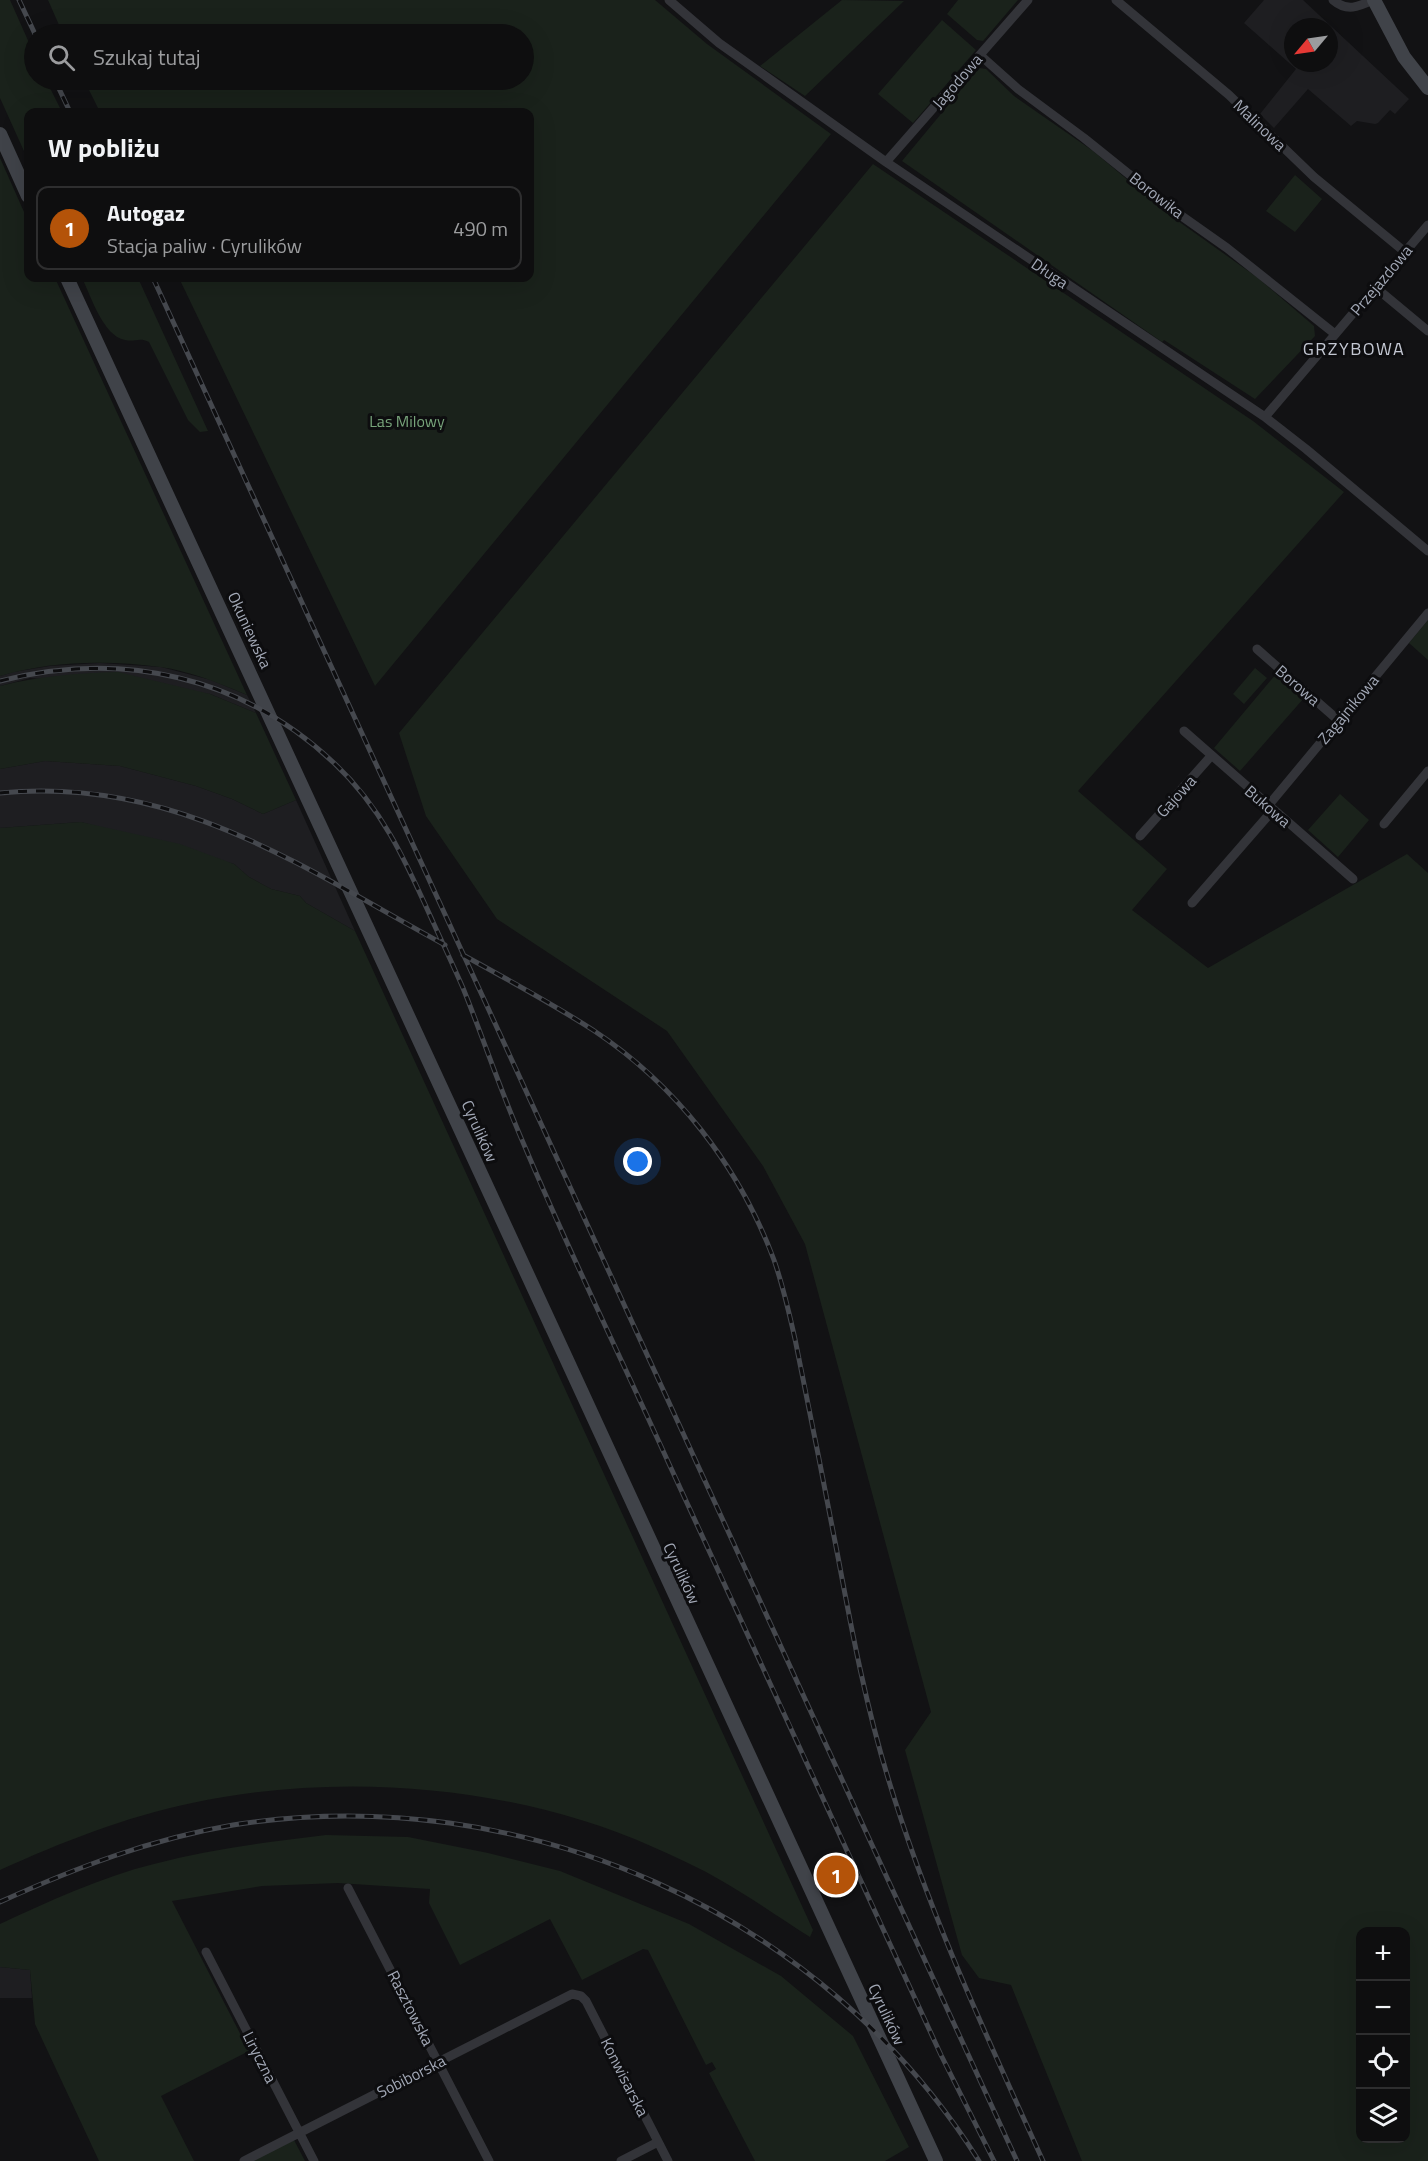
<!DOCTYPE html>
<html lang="pl">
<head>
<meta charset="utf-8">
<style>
	:root { --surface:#0e0e0f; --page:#1c1c1d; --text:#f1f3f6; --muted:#9b9c9e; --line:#2e2e2f; --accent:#b45309 }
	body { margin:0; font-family:"Titillium Web",sans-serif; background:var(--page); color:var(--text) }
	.controls { position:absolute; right:18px; bottom:18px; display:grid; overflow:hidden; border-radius:12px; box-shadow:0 6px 24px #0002 }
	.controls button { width:54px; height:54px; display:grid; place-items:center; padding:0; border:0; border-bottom:2px solid var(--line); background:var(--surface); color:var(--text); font:30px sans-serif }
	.compass { position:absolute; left:1284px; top:18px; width:54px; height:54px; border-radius:50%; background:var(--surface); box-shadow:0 6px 24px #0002; rotate:241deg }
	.you { position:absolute; left:638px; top:1162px; width:21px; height:21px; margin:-15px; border:4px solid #fff; border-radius:50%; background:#1a73e8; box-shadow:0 0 0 9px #1a73e833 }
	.badge { display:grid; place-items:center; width:39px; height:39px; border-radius:50%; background:var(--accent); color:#fff; font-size:20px; font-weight:700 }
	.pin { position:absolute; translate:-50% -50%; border:3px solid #fff; box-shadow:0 2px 6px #0006 }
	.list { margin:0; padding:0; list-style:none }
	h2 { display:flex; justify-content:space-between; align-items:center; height:78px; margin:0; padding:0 24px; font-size:26px }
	h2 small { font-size:20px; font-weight:400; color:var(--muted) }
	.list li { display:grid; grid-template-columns:39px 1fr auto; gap:18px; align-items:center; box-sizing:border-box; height:84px; margin:0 12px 12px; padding:0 12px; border:2px solid var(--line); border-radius:12px }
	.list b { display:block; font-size:22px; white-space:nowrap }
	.list p { margin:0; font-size:20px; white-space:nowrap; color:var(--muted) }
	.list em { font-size:20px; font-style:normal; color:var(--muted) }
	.icon { flex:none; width:33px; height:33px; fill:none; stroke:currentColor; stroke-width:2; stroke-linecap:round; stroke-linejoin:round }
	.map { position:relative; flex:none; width:1428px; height:2161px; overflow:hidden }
	.search { position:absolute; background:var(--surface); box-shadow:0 6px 24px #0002; left:24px; top:24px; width:510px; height:66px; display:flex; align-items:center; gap:15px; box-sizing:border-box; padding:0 21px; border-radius:33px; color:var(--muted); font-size:22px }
	.panel { position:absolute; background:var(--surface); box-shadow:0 6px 24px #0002; left:24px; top:108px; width:510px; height:174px; border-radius:12px }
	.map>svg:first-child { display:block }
</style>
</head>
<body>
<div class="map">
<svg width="1428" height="2161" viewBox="0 0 1428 2161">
	<rect width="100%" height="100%" fill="#121214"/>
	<path fill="#1e1e21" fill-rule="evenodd" d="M 1264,0 L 1303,0 L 1409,99 L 1395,114 L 1390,110 L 1378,123 L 1375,124 L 1357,121 L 1351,126 L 1308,89 L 1274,128 L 1260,114 L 1296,69 L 1244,23 ZM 1293,27 L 1329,27 L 1329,63 L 1293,63 Z
		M 100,663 L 161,667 L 211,680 L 247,695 L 256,713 L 210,694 L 30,678 L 0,686 L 0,676 L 13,672 L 50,666 Z
		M 45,761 L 120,766 L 196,786 L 232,799 L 263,814 L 296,800 L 355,931 L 306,903 L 300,896 L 271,889 L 249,877 L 234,864 L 81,822 L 0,828 L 0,769 Z
		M 0,1967 L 30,1970 L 32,1998 L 0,1998 Z"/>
	<path fill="#1a221b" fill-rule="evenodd" d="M 0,0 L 10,0 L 34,54 L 34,80 L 46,80 L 62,112 L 28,112 L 28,160 L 0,98 Z
		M 48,0 L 655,0 L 707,44 L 831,134 L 375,686 L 179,278 L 530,278 L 530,112 L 100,112 L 84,80 L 524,80 L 524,34 L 63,34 Z
		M 842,0 L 904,1 L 805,96 L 760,66 Z
		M 958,0 L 1018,0 L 983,41 L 977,40 L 947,14 Z
		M 942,20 L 976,50 L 913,123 L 878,94 Z
		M 979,68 L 986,69 L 1014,96 L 1093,151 L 1171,216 L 1258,278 L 1314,326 L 1315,336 L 1255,399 L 1164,340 L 1162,342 L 902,161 Z
		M 0,158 L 28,221 L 28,278 L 55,278 L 247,695 C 219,683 190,671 160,667 C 107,660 51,661 0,676 Z
		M 873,164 L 1253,421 L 1344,492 L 1078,791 L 1167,869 L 1132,910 L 1208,968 L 1407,854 L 1428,873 L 1428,2161 L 1082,2161 L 1011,1985 L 979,1978 L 962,1955 L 905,1750 L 931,1712 L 805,1244 L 763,1166 L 667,1031 L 497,919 L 426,816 L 399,733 ZM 1360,1932 L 1406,1932 L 1406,2138 L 1360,2138 Z
		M 1295,175 L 1322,199 L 1295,232 L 1266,211 Z
		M 82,278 L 138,278 L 208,431 L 200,432 L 188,420 L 149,342 C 140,337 135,342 125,340 C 103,336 91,296 82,278 Z
		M 1428,620 L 1428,660 L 1409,643 Z
		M 1255,668 L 1267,678 L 1244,704 L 1233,694 Z
		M 118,672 L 210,694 L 256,713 L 296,800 L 263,814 L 232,799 L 196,786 L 120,766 L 45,761 L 0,769 L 0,686 C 39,676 78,673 118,672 Z
		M 1276,674 L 1304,698 L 1240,771 L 1214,748 Z
		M 1340,794 L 1369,820 L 1338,857 L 1308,830 Z
		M 81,822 L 180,844 L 234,864 L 249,877 L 271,889 L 300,896 L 306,903 L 355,931 L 813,1930 L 810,1937 C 781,1919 752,1898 722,1881 C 700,1868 676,1857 653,1847 C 515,1785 339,1771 192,1803 C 125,1817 62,1842 0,1870 L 0,828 Z
		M 326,1835 L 408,1837 L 488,1853 L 560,1871 L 689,1924 L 781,1976 L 853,2036 L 909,2147 L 885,2161 L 755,2161 L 709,2073 L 716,2069 L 712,2062 L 706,2065 L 648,1950 L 643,1949 L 582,1980 L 550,1919 L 460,1965 L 429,1903 L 430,1889 L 338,1883 L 262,1886 L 172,1901 L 249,2051 L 161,2096 L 194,2161 L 99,2161 L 35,2024 L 30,1970 L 0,1967 L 0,1924 C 50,1901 101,1877 154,1864 C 211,1849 268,1842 326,1835 Z
		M 294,2140 L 305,2161 L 252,2161 Z"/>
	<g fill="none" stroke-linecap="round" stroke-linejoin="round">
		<path stroke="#333439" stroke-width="9" d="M 669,0 L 719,43 L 886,162 L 1265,417 L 1306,449 L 1428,551
			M 1116,0 L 1229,95 L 1314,177 L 1405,252
			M 1333,0 C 1347,12 1358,7 1373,0
			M 980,55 L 1018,89 L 1084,138 L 1176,212 L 1227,248 L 1335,334
			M 886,162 L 1028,0
			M 1375,287 L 1428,331
			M 1265,417 L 1428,225
			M 1257,649 L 1338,720
			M 1184,731 L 1353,879
			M 1268,806 L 1428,613
			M 1384,824 L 1428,771
			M 1140,836 L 1211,756
			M 1192,903 L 1273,810
			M 348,1888 L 489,2161
			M 206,1952 L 314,2161
			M 244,2161 L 572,1994 L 581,1996 L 586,2001 L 668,2161
			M 621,2161 L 658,2142"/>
		<path stroke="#404349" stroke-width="14" d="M 1374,0 L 1404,57 L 1428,88
			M 0,134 L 28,196
			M 67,278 C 360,904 645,1534 936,2161"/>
		<defs>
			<path id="rail" d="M 19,0 L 35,34
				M 55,80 L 70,112
				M 153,278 L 1017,2161
				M 0,681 C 122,650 242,676 334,763 C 383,809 406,862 433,922 C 443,944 453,965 463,988 C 484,1040 502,1095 525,1147 C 570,1254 622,1360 670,1466 C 761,1663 851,1859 941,2055 L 994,2161
				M 0,793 C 174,776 300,866 445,945
				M 463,955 C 507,979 551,1003 593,1030 C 676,1085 739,1166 774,1260 C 783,1286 789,1312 795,1339 C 810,1412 824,1484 838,1557 C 852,1632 866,1706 888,1778 C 928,1911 986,2035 1043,2161
				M 0,1902 C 75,1868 151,1839 233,1825 C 522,1779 823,1912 979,2161"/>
		</defs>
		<use href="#rail" stroke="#45484e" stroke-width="5"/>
		<use href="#rail" stroke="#0d0d0f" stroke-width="3" stroke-dasharray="9" stroke-linecap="butt"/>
	</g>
	<g text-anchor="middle" stroke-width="6" stroke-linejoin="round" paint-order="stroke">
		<g font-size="16" fill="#a2a8b6" stroke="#0d0d0f">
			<text transform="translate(957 81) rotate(-49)" y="6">Jagodowa</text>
			<text transform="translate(1260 125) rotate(44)" y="6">Malinowa</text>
			<text transform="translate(1157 195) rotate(38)" y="6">Borowika</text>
			<text transform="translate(1050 273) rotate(34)" y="6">Długa</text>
			<text transform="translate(1381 280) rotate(-50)" y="6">Przejazdowa</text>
			<text transform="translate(250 630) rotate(65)" y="6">Okuniewska</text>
			<text transform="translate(1298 685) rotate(41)" y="6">Borowa</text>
			<text transform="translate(1348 709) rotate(-50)" y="6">Zagajnikowa</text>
			<text transform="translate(1176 796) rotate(-48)" y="6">Gajowa</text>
			<text transform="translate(1268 806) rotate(41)" y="6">Bukowa</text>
			<text transform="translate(480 1131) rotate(66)" y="6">Cyrulików</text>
			<text transform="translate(682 1573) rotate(65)" y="6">Cyrulików</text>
			<text transform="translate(411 2008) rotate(63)" y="6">Rasztowska</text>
			<text transform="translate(887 2014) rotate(65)" y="6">Cyrulików</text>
			<text transform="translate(260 2057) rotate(63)" y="6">Liryczna</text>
			<text transform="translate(411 2076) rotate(-27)" y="6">Sobiborska</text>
			<text transform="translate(625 2077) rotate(63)" y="6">Konwisarska</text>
		</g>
		<g font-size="16" fill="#77a37a" stroke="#0d0d0f">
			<text x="407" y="427">Las Milowy</text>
		</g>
		<g font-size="18" letter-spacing="1.5" fill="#c3c7d2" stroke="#0d0d0f">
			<text x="1354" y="355">GRZYBOWA</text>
		</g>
	</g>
</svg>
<div class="controls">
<button>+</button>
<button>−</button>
<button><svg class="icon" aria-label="locate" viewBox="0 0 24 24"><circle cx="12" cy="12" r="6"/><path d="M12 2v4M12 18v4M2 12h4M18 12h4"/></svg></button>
<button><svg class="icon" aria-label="layers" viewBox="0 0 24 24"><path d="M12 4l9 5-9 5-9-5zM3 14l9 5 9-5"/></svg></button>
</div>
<svg class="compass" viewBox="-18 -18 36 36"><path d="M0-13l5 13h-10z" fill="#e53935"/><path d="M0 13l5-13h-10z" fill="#9b9c9e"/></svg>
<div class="you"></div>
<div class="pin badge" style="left:836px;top:1875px">1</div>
<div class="search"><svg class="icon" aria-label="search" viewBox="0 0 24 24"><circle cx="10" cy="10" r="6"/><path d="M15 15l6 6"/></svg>Szukaj tutaj</div>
<section class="panel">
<h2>W pobliżu<small></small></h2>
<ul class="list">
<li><span class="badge">1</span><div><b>Autogaz</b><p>Stacja paliw · Cyrulików</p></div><em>490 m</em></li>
</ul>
</section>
</div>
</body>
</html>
